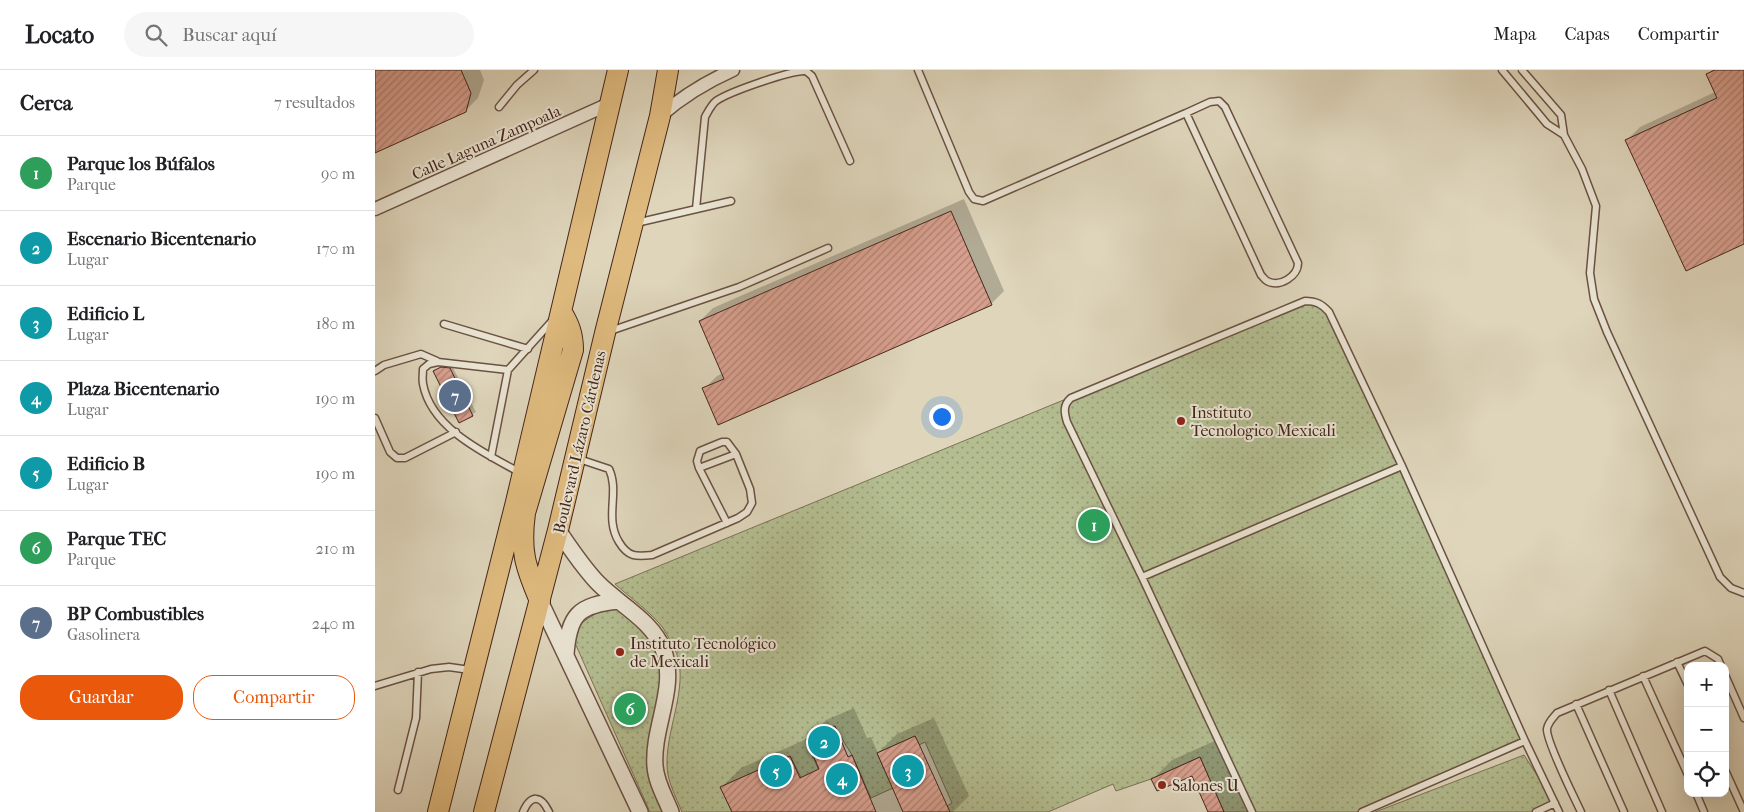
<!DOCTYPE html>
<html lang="es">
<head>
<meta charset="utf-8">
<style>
	:root { --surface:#fff; --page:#f6f6f6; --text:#202124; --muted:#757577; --line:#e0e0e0; --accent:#ea580c }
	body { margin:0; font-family:"IM FELL French Canon",serif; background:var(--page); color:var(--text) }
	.controls { position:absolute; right:15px; bottom:15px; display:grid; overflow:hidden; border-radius:10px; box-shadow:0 5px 20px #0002 }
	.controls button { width:45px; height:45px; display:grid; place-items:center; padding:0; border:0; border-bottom:1px solid var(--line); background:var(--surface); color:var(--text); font:25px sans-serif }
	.you { position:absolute; left:566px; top:346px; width:18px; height:18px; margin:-12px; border:4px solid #fff; border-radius:50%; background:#1a73e8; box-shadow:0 0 0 8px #1a73e833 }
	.badge { display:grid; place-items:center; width:32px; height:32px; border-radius:50%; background:var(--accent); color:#fff; font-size:16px; font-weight:700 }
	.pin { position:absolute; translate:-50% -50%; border:2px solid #fff; box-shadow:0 1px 5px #0006 }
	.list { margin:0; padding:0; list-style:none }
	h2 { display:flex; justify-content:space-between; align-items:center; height:65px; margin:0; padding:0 20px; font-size:21px }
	h2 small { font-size:16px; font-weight:400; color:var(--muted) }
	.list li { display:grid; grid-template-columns:32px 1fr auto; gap:15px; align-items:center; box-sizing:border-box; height:75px; padding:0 20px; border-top:1px solid var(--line) }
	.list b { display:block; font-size:19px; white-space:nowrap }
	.list p { margin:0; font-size:16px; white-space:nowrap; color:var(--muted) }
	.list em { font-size:16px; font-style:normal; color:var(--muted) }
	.actions { display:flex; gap:10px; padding:15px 20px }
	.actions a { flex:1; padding:11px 0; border:1px solid var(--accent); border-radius:20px; text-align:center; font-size:18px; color:var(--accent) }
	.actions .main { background:var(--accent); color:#fff }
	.icon { flex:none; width:28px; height:28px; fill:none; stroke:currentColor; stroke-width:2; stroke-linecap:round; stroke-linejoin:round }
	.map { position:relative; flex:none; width:1369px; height:742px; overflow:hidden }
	header { display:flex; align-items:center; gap:30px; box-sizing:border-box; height:70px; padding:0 25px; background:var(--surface); border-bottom:1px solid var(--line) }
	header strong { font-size:24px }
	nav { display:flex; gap:28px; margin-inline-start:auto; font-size:18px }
	.search { width:350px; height:45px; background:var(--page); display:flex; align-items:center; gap:12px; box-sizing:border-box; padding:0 18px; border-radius:28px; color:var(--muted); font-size:19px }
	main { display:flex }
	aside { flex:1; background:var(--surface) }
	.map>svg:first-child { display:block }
</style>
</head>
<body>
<header>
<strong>Locato</strong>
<div class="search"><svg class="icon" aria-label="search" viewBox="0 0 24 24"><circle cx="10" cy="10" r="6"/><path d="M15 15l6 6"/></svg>Buscar aquí</div>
<nav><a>Mapa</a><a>Capas</a><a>Compartir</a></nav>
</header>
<main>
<aside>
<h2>Cerca<small>7 resultados</small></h2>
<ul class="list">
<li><span class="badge" style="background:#2e9e5b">1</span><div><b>Parque los Búfalos</b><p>Parque</p></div><em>90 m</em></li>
<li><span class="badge" style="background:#0f9aa8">2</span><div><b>Escenario Bicentenario</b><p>Lugar</p></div><em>170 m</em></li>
<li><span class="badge" style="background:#0f9aa8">3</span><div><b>Edificio L</b><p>Lugar</p></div><em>180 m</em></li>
<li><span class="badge" style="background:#0f9aa8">4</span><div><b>Plaza Bicentenario</b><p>Lugar</p></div><em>190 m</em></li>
<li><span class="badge" style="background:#0f9aa8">5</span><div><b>Edificio B</b><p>Lugar</p></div><em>190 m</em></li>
<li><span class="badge" style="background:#2e9e5b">6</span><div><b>Parque TEC</b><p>Parque</p></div><em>210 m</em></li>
<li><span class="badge" style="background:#5c6f8a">7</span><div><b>BP Combustibles</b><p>Gasolinera</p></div><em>240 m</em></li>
</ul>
<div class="actions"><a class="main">Guardar</a><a>Compartir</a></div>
</aside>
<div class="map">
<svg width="1369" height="742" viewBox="0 0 1369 742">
	<defs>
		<pattern id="park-dots" width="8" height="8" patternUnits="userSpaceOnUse" patternTransform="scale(1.25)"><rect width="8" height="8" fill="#b3bd90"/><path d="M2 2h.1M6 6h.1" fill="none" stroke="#939975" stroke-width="1.8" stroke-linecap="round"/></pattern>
		<pattern id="building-hatch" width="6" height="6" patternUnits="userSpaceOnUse" patternTransform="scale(1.25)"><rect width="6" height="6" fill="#d79f8e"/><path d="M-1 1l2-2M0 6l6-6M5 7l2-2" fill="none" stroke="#b08173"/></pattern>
	</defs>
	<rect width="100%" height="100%" fill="#ded5bb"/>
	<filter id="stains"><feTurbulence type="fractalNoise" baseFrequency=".004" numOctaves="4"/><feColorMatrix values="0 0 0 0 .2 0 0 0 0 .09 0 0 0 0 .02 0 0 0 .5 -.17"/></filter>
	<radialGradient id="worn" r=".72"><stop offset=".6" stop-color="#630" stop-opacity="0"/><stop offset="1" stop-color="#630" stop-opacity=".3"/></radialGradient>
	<path fill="url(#park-dots)" stroke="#7c7256" d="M 930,231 L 936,231 L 954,242 L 1150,671 L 987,742 L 849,742 L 825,687 L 776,709 L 741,721 L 738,714 L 673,742 L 575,742 L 572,736 L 577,733 L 550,672 L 544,675 L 540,666 L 502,683 L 518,718 L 496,728 L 477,685 L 459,656 L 431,669 L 451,718 L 435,725 L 415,686 L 346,717 L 357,742 L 307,742 C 301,727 292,711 292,695 C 291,662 310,624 304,592 C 302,581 294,568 288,558 C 278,544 253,526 240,514 Z
		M 248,535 L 282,579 L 287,612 L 274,666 L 277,714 L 290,742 L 275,742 L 200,573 L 205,554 L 224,541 Z
		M 1149,685 L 1180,733 L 1161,742 L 1000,742 Z"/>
	<path fill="#0003" d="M 0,0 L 105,0 L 109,10 L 103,28 L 90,41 L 0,82 Z
		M 1337,0 L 1369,0 L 1369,172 L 1252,70 L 1265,57 L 1340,22 L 1332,5 Z
		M 589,129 L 629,221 L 616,234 L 329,319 L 342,306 L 348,303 L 325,251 L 338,238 Z
		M 69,295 L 77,296 L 101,342 L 85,352 L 60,301 Z
		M 479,638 L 492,668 L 496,667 L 503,683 L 522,664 L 559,648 L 594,726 L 578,742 L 530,742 L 529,739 L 526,742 L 358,742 L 347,717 L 366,698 L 434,668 L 451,650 Z
		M 844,669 L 875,742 L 835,742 L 818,704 L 778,709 L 797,690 Z"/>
	<path fill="url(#building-hatch)" stroke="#45261b" d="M 0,0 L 86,0 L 96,23 L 91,42 L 0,83 Z
		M 1340,0 L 1369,0 L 1369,174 L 1311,201 L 1250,70 L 1342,28 L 1331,4 Z
		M 576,141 L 617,235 L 343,355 L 327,318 L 349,309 L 324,251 Z
		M 66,297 L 75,298 L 98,346 L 84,353 L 58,301 Z
		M 460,656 L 473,687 L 477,685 L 501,742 L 357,742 L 345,717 L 415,686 L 425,708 L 444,699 L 431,669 Z
		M 540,666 L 544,674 L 575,742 L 528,742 L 502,683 Z
		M 825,687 L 849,742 L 833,742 L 817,706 L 782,721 L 776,709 Z"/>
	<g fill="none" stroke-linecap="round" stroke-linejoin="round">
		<defs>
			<path id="service" d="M 543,0 L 594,122 L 599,129 L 608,131 L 811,43
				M 1127,0 L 1172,54 L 1189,65
				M 1147,0 L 1186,45 L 1189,65 L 1207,99 L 1221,136 L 1215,203 L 1219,229 L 1232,262 L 1345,507 L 1356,518 L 1369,523
				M 844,31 L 850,37 L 923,193 C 923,206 905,218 892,211 C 890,210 888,207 886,205 L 811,43 L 835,32 Z
				M 124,37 L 142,15 L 159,0
				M 321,139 L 330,47 C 333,42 336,35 341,31 C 354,22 416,0 431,1 L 437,6 L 475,91
				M 261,153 L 356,131
				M 69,254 L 153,279
				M 235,261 L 364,217 L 453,178
				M 0,301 L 9,295 L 46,284 L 62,291
				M 0,348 L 15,382 L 22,388 L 30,388 L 81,362
				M 116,387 L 133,300
				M 204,389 L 234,399 C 245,422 229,448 244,472 C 253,487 261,487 277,485 L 363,448 L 372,442 L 377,433 L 375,419 L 361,384 L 352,372 L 347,372 L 325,381 L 322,391 L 324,398
				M 144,402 C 109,383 56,358 48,314 C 47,309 48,304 48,299 L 54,294 L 63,292 L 133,300 L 177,251
				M 352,453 L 324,398 L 361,384
				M 767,507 L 1027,396
				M 1302,592 L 1313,615
				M 1350,605 L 1369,648
				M 1268,606 L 1313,705
				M 0,616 L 56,599 L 74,597 L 95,600
				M 1234,620 L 1287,742
				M 1201,634 L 1249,742
				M 1350,700 L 1369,742
				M 23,720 L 41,648 L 43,602
				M 1321,723 L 1329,742
				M 148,742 C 156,724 166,725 174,742
				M 877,742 L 767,507 L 692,352 C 689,342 688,335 696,328 L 930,231 C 941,231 947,234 954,242 L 1027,396 L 1150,671 L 1184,742
				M 987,742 L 1150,671
				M 1161,742 L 1180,733
				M 1206,742 C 1199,727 1171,671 1172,659 C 1173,652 1178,648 1182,643 L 1330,581 L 1343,589 L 1346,596"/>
			<path id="minor" d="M 285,46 C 308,26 331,12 358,0
				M 0,139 L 234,34"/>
			<path id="tertiary" d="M 183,460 C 195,478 207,496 222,512 C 243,534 277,550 288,579 C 303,617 277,657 280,696 C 281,712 290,727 296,742
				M 165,531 L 265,742
				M 191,584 C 194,545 203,535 243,531"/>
			<path id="primary" d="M 165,531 C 150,496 145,481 150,443 L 198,280 C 198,264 194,254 186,241
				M 63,742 L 141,432 L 243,0
				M 109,742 L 183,460 L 230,263 L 285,46 L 293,0"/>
		</defs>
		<use href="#service" stroke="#6b5243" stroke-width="9"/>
		<use href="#minor" stroke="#6b5243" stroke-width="15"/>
		<use href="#tertiary" stroke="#6b5243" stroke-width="18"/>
		<use href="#primary" stroke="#45261b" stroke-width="22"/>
		<use href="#service" stroke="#eae4d3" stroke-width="6"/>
		<use href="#minor" stroke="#eae4d3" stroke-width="12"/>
		<use href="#tertiary" stroke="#eae4d3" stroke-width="15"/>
		<use href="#primary" stroke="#dfba7e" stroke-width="20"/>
	</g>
	<g fill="#8f2418" stroke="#eae4d3" stroke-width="2">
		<circle cx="806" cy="351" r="5"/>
		<circle cx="245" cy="582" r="5"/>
		<circle cx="787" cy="715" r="5"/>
	</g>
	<g text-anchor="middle" stroke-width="4" stroke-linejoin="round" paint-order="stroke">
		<g font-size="16" fill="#45261b" stroke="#eae4d3">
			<text transform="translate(111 72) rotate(-24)" y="6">Calle Laguna Zampoala</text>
			<text transform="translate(204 372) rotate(-77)" y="6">Boulevard Lázaro Cárdenas</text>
		</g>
		<g font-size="16" fill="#45261b" stroke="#eae4d3" text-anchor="start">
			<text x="816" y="348">Instituto<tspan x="816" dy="18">Tecnologico Mexicali</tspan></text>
			<text x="255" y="579">Instituto Tecnológico<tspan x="255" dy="18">de Mexicali</tspan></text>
			<text x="797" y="721">Salones U</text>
		</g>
	</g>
	<rect width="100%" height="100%" filter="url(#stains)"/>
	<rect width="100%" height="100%" fill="url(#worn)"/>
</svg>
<div class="controls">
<button>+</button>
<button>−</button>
<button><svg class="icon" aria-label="locate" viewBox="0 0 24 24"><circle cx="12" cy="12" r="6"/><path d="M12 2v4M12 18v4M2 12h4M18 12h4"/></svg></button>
</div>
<div class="you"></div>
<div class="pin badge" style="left:719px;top:455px;background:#2e9e5b">1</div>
<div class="pin badge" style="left:449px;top:672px;background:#0f9aa8">2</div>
<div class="pin badge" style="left:533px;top:701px;background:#0f9aa8">3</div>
<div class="pin badge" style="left:467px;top:709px;background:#0f9aa8">4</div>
<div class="pin badge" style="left:401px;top:701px;background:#0f9aa8">5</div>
<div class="pin badge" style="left:255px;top:639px;background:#2e9e5b">6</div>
<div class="pin badge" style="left:80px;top:326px;background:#5c6f8a">7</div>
</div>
</main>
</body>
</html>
